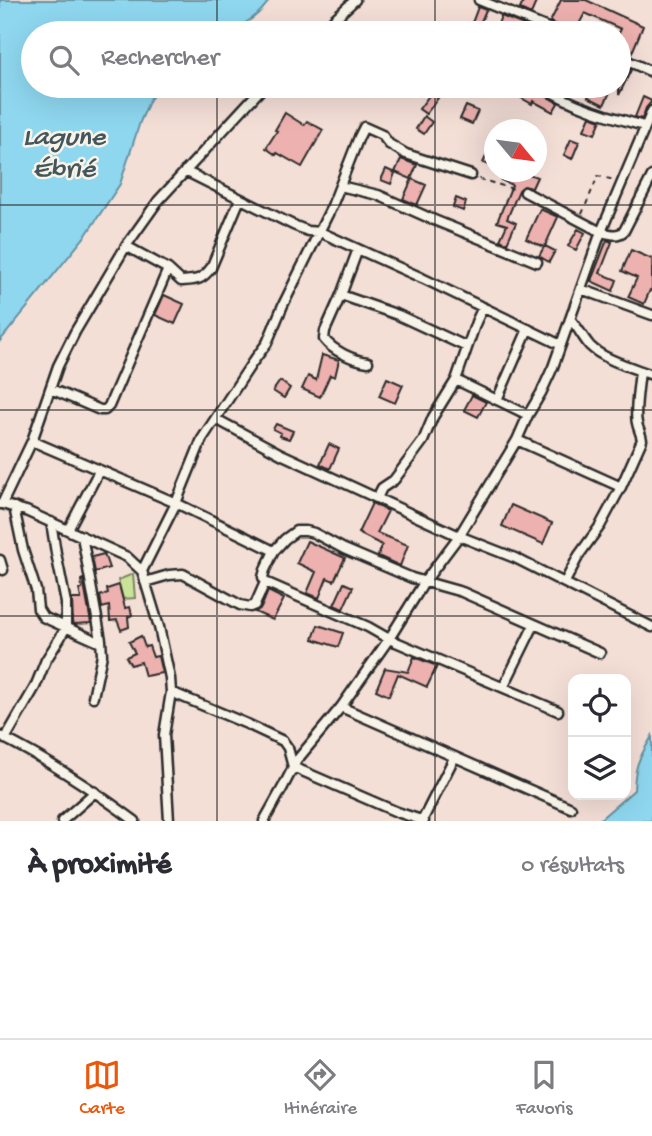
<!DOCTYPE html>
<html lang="fr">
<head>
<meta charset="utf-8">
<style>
	:root { --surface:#fff; --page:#f2f2f3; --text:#2b2b33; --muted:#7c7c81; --line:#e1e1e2; --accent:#ea580c }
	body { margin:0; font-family:"Gochi Hand",sans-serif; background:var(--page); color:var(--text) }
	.controls { position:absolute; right:21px; bottom:21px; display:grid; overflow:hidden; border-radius:14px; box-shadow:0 7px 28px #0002 }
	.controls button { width:63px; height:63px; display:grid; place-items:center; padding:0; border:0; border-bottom:2px solid var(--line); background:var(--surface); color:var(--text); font:35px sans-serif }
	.compass { position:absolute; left:484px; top:119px; width:63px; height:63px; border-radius:50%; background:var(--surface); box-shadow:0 7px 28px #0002; rotate:119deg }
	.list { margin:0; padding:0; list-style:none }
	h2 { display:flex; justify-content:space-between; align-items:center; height:91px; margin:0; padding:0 28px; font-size:30px }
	h2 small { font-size:23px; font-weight:400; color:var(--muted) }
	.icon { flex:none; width:38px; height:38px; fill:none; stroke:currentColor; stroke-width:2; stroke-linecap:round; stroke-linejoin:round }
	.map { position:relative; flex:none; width:652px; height:821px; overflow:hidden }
	.search { position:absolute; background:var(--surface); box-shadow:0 7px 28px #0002; left:21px; right:21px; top:21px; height:77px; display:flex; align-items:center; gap:18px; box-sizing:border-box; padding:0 24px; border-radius:38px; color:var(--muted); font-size:26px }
	.sheet { height:217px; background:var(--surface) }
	nav { display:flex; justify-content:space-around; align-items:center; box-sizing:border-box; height:98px; border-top:2px solid var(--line); background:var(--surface); font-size:19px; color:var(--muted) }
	nav a { display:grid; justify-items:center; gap:4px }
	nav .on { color:var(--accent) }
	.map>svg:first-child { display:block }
</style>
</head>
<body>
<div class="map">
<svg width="652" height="821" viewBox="0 0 652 821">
	<rect width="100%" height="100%" fill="#f4dfd7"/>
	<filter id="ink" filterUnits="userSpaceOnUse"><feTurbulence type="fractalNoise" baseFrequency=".0143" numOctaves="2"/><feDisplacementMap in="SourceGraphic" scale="14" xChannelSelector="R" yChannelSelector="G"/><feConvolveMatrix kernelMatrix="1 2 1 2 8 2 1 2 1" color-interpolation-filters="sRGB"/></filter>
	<g filter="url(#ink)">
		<path fill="#cae399" stroke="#7a8762" stroke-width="2" d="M 133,574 L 135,598 L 123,599 L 118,580 Z"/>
		<path fill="#8ed7ef" stroke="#6692a1" stroke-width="2" d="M 0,0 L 269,0 C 260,16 244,24 229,33 L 33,33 L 33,86 L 162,86 L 150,99 L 140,122 L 120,184 L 86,235 L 0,341 Z
			M 652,736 L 652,821 L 598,821 L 634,790 C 635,763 639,759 652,736 Z"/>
		<path fill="#edb1af" stroke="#2b2b2b" stroke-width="2" d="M 524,0 L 537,0 L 531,14 L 520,9 Z
			M 561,0 L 586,0 L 643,26 L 631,55 L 619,51 L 619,33 L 621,29 L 585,13 L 577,28 L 569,24 L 566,30 L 550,22 Z
			M 478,7 L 486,10 L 479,26 L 472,23 Z
			M 501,16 L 534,29 L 522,25 L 519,33 L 474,33 L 477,25 L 495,32 Z
			M 624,66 L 631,70 L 619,95 L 619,78 Z
			M 454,86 L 469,86 L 461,98 L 450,92 Z
			M 512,86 L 529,86 L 558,103 L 553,112 L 533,101 L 532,104 L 509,91 Z
			M 593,86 L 602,90 L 604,86 L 613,86 L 604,105 L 588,97 Z
			M 431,93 L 438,98 L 426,114 L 419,109 Z
			M 643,97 L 652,101 L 646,108 L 642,119 L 635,117 Z
			M 466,106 L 478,111 L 472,124 L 460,119 Z
			M 285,113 L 304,125 L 307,121 L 323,130 L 302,167 L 277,153 L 276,155 L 266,148 L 277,131 L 275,130 Z
			M 424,116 L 432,122 L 424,134 L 416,129 Z
			M 590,116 L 601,120 L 595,134 L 584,130 Z
			M 571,139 L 579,142 L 572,159 L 564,155 Z
			M 489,150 L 494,153 L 494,167 L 483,163 Z
			M 401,159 L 417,165 L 411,179 L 395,172 Z
			M 386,169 L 395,173 L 391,184 L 381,180 Z
			M 505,172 L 523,172 L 537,177 L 532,188 L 524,186 L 519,190 L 507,219 L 516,223 L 507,243 L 500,240 L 507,225 L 497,222 L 512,185 L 501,180 Z
			M 412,179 L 426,185 L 417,205 L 403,199 Z
			M 456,198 L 466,202 L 463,211 L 453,207 Z
			M 540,209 L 558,217 L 545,246 L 555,251 L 549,262 L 539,256 L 544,247 L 526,239 Z
			M 578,229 L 585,233 L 576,250 L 568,246 Z
			M 607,240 L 612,242 L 600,273 L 617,280 L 613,291 L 591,281 Z
			M 631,250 L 652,259 L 652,291 L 650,290 L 644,304 L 628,297 L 637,278 L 622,271 Z
			M 164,295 L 184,304 L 175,324 L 155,315 Z
			M 322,355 L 339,360 L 335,377 L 330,375 L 320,397 L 302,389 L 308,376 L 316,380 Z
			M 387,378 L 403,385 L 395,403 L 379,396 Z
			M 280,381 L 290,388 L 284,398 L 273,391 Z
			M 472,395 L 486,402 L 478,417 L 464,410 Z
			M 276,424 L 293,431 L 289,439 L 280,436 L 281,433 L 273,429 Z
			M 329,444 L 339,449 L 330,469 L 320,464 Z
			M 372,503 L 388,511 L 377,533 L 408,545 L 400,566 L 378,556 L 382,545 L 358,533 Z
			M 511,505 L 552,523 L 543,544 L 502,526 Z
			M 307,541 L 345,558 L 334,581 L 327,578 L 319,598 L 307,593 L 316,572 L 297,563 Z
			M 104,554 L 109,568 L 95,572 L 92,557 Z
			M 83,579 L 91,623 L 75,624 L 73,623 L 72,599 L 81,599 L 79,589 L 82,589 L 81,580 Z
			M 344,583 L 353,587 L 343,609 L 334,605 Z
			M 119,585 L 125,608 L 130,607 L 132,615 L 128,617 L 129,627 L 121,630 L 117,620 L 110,621 L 109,606 L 102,608 L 100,596 L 108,593 L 107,589 Z
			M 268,591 L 284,599 L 273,620 L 255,612 L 261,608 Z
			M 318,625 L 343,633 L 338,647 L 313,639 Z
			M 141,636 L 145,647 L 149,646 L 153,657 L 158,656 L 162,673 L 145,676 L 141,662 L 131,665 L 126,657 L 135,653 L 129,642 Z
			M 414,657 L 437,666 L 427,687 L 398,674 L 389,696 L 376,690 L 385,668 L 408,672 Z"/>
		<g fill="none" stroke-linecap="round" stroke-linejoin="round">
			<defs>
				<path id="street" d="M 479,0 L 560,33
					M 319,33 L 355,0
					M 619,57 L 652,72
					M 541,86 C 572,106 608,116 644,126
					M 185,171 L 293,225 L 308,231 L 320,232 L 422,278 L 561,345
					M 340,186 L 378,195 L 434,220 L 537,262
					M 525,192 L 601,232 C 610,234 617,237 624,231 L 652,176
					M 126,246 L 168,269 L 181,281 C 196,280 201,281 211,268 L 240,199
					M 358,249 L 341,295 L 325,331 L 324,339 C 333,351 353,360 368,362
					M 581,289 L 652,315
					M 341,295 L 398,315 L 467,347
					M 570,319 C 578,327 583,338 590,346 C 604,360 634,368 652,375
					M 456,380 L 528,415
					M 51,389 L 100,410 L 105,410 L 109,406 L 168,269
					M 497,400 L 528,329
					M 216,419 L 281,454 L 459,536 L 515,558 L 652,627
					M 517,440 L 621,487
					M 32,441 L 176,503 L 274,551
					M 377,498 L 382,488 L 394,480 L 400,472 L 423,441 L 433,417 L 456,380 L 476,322 L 483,307
					M 0,504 L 2,504 L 26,511 L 127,557 L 142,571 L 159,627 L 170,678 L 171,692 L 164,735 L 169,821
					M 2,504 L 32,441 L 58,366 L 75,332 L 126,246 L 158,201 L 264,86
					M 14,507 L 23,550 L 36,590 L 38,609 L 43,617 L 101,643
					M 68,530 L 99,471
					M 82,536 L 101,640 L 102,655 L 93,697
					M 0,560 L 3,570
					M 142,571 L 176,503 L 202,439 L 252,363 L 267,343 L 283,305 L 332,206 L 359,137 L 364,127 L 382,135 L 389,144 L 406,154 L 471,175
					M 145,582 L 169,575 L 183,574 L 240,605 L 250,607 L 255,605 L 265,582 L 263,577 L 265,570 L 274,551 L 285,539 L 296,531 L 306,531 L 314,533 L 344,549 L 412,578 L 462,592 L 600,653
					M 265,582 L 368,627 L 389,639 L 558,711
					M 565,582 L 579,555 L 600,526 L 621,487 L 642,440 C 641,433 638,429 637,423 C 634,412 639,383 640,371
					M 504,686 L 534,625
					M 171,692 L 247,724 L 283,741 L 288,748 L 293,767
					M 341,707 L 571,808
					M 0,736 C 48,760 92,789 135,821
					M 5,739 L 35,687 L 46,660 L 60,638 L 66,627 L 66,603 L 56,553 L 51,522
					M 293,767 L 397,812 L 424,821
					M 62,821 L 95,792
					M 264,821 L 283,787 L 297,760 L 341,707 L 389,639 L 425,581 L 459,536 L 517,440 L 528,415 L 541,393 L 553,367 L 601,232 L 652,111
					M 422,821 L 454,758"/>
			</defs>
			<use href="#street" stroke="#2b2b2b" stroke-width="13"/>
			<path stroke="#2b2b2b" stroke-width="2" stroke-dasharray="5 5" stroke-linecap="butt" d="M 479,179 L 517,190
				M 582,214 L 598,176 L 614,180"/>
			<use href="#street" stroke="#f7f3e8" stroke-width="8"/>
		</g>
	</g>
	<path fill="none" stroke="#2b2b2b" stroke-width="2" stroke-opacity="0.55" d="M 217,0 L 217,33M 435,0 L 435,33M 217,86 L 217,821M 435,86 L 435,821M 0,205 L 652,205M 0,410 L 652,410M 0,616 L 652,616"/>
	<g text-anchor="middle" stroke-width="5" stroke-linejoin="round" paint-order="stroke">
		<g font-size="28" font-style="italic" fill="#44565c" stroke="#f7f3e8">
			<text x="64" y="144">Lagune<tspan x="64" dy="32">Ébrié</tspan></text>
		</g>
	</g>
</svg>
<div class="controls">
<button><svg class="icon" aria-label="locate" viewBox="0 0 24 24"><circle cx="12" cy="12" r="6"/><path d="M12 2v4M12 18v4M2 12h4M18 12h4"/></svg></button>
<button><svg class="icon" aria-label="layers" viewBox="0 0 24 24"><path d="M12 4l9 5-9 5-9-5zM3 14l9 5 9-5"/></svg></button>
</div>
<svg class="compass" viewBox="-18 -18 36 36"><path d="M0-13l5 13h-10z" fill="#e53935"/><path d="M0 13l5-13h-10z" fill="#7c7c81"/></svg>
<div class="search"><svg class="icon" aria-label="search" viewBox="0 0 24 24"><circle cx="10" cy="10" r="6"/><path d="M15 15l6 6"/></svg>Rechercher</div>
</div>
<section class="sheet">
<h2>À proximité<small>0 résultats</small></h2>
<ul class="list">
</ul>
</section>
<nav>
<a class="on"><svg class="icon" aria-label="map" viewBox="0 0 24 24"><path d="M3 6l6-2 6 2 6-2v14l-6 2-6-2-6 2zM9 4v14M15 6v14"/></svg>Carte</a>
<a><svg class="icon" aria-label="directions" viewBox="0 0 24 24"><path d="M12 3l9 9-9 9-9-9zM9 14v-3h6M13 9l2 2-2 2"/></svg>Itinéraire</a>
<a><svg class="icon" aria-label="saved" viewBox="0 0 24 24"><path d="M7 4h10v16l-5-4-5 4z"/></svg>Favoris</a>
</nav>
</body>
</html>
